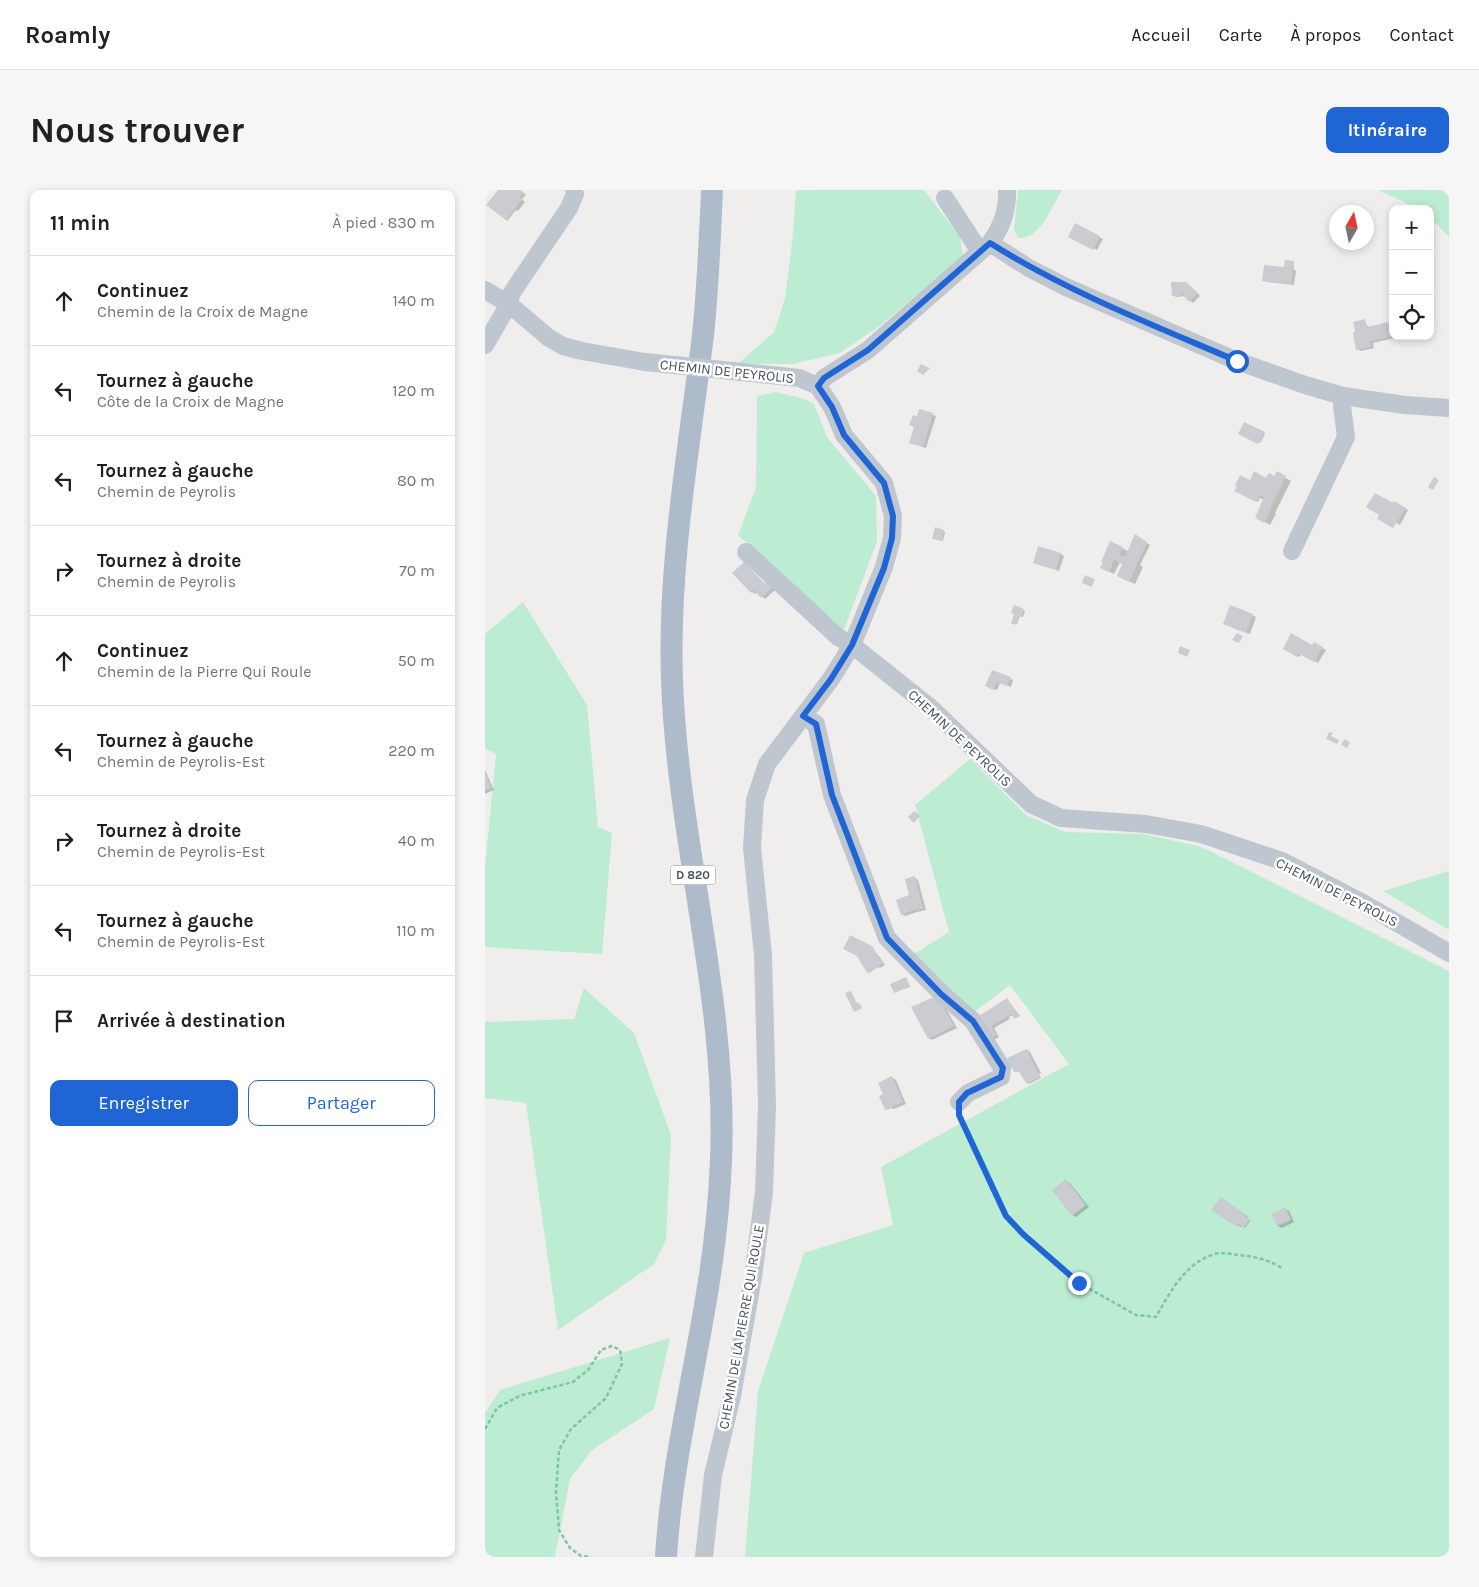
<!DOCTYPE html>
<html lang="fr">
<head>
<meta charset="utf-8">
<style>
	:root { --surface:#fff; --page:#f6f6f6; --text:#202124; --muted:#757577; --line:#e0e0e0; --accent:#2065d6 }
	body { margin:0; font-family:Karla,sans-serif; background:var(--page); color:var(--text) }
	.controls { position:absolute; right:15px; top:15px; display:grid; overflow:hidden; border-radius:10px; box-shadow:0 2px 8px #0003 }
	.controls button { width:45px; height:45px; display:grid; place-items:center; padding:0; border:0; border-bottom:1px solid var(--line); background:var(--surface); color:var(--text); font:25px sans-serif }
	.compass { position:absolute; left:844px; top:15px; width:45px; height:45px; border-radius:50%; background:var(--surface); box-shadow:0 2px 8px #0003; rotate:9deg }
	.stop { position:absolute; width:15px; height:15px; margin:-11px; border:4px solid #2065d6; border-radius:50%; background:#fff }
	.stop.end { background:#2065d6; border-color:#fff; box-shadow:0 1px 5px #0008 }
	.list { margin:0; padding:0; list-style:none }
	h2 { display:flex; justify-content:space-between; align-items:center; height:65px; margin:0; padding:0 20px; font-size:21px }
	h2 small { font-size:16px; font-weight:400; color:var(--muted) }
	.list li { display:grid; grid-template-columns:32px 1fr auto; gap:15px; align-items:center; box-sizing:border-box; height:90px; padding:0 20px; border-top:1px solid var(--line) }
	.list b { display:block; font-size:19px; white-space:nowrap }
	.list p { margin:0; font-size:16px; white-space:nowrap; color:var(--muted) }
	.list em { font-size:16px; font-style:normal; color:var(--muted) }
	.actions { display:flex; gap:10px; padding:15px 20px }
	.actions a { flex:1; padding:11px 0; border:1px solid var(--accent); border-radius:10px; text-align:center; font-size:18px; color:var(--accent) }
	.actions .main { background:var(--accent); color:#fff }
	.icon { flex:none; width:28px; height:28px; fill:none; stroke:currentColor; stroke-width:2; stroke-linecap:round; stroke-linejoin:round }
	.map { position:relative; flex:none; width:964px; height:1367px; overflow:hidden; border-radius:10px }
	header { display:flex; align-items:center; gap:30px; box-sizing:border-box; height:70px; padding:0 25px; background:var(--surface); border-bottom:1px solid var(--line) }
	header strong { font-size:24px }
	nav { display:flex; gap:28px; margin-inline-start:auto; font-size:18px }
	.intro { display:flex; align-items:center; justify-content:space-between; box-sizing:border-box; height:120px; padding:0 30px }
	h1 { margin:0; font-size:35px }
	.button { padding:12px 22px; border-radius:10px; background:var(--accent); color:#fff; font-size:18px; font-weight:700 }
	main { display:flex; gap:30px; padding:0 30px }
	aside { flex:1; background:var(--surface); border-radius:10px; box-shadow:0 2px 8px #0003 }
	.map>svg:first-child { display:block }
</style>
</head>
<body>
<header>
<strong>Roamly</strong>
<nav><a>Accueil</a><a>Carte</a><a>À propos</a><a>Contact</a></nav>
</header>
<div class="intro"><h1>Nous trouver</h1><a class="button">Itinéraire</a></div>
<main>
<aside>
<h2>11 min<small>À pied · 830 m</small></h2>
<ul class="list">
<li><svg class="icon" aria-label="ahead" viewBox="0 0 24 24"><path d="M12 20V5M6 11l6-6 6 6"/></svg><div><b>Continuez</b><p>Chemin de la Croix de Magne</p></div><em>140 m</em></li>
<li><svg class="icon" aria-label="left" viewBox="0 0 24 24"><path d="M17 20v-9H6M10 6l-5 5 5 5"/></svg><div><b>Tournez à gauche</b><p>Côte de la Croix de Magne</p></div><em>120 m</em></li>
<li><svg class="icon" aria-label="left" viewBox="0 0 24 24"><path d="M17 20v-9H6M10 6l-5 5 5 5"/></svg><div><b>Tournez à gauche</b><p>Chemin de Peyrolis</p></div><em>80 m</em></li>
<li><svg class="icon" aria-label="right" viewBox="0 0 24 24"><path d="M7 20v-9h11M14 6l5 5-5 5"/></svg><div><b>Tournez à droite</b><p>Chemin de Peyrolis</p></div><em>70 m</em></li>
<li><svg class="icon" aria-label="ahead" viewBox="0 0 24 24"><path d="M12 20V5M6 11l6-6 6 6"/></svg><div><b>Continuez</b><p>Chemin de la Pierre Qui Roule</p></div><em>50 m</em></li>
<li><svg class="icon" aria-label="left" viewBox="0 0 24 24"><path d="M17 20v-9H6M10 6l-5 5 5 5"/></svg><div><b>Tournez à gauche</b><p>Chemin de Peyrolis-Est</p></div><em>220 m</em></li>
<li><svg class="icon" aria-label="right" viewBox="0 0 24 24"><path d="M7 20v-9h11M14 6l5 5-5 5"/></svg><div><b>Tournez à droite</b><p>Chemin de Peyrolis-Est</p></div><em>40 m</em></li>
<li><svg class="icon" aria-label="left" viewBox="0 0 24 24"><path d="M17 20v-9H6M10 6l-5 5 5 5"/></svg><div><b>Tournez à gauche</b><p>Chemin de Peyrolis-Est</p></div><em>110 m</em></li>
<li><svg class="icon" aria-label="arrive" viewBox="0 0 24 24"><path d="M6 21V4h12l-3 4 3 4H6"/></svg><div><b>Arrivée à destination</b></div></li>
</ul>
<div class="actions"><a class="main">Enregistrer</a><a>Partager</a></div>
</aside>
<div class="map">
<svg width="964" height="1367" viewBox="0 0 964 1367">
	<rect width="100%" height="100%" fill="#f0eded"/>
	<path fill="#bcecd1" d="M 311,0 L 439,0 L 475,47 L 478,66 L 396,135 L 355,163 L 307,174 L 253,174 L 289,142 L 300,109 L 308,44 Z
		M 533,0 L 577,0 C 567,16 555,50 533,48 L 529,40 Z
		M 893,0 L 964,0 L 964,47 L 945,27 L 945,19 L 934,19 Z
		M 290,202 L 320,209 L 329,214 L 342,247 L 391,306 L 392,351 L 359,440 L 253,345 L 271,298 L 272,206 Z
		M 38,412 L 102,515 L 113,637 L 127,643 L 117,764 L 0,757 L 0,678 L 11,564 L 0,558 L 0,444 Z
		M 485,569 L 541,625 L 580,642 L 659,644 L 717,657 L 964,781 L 964,1367 L 260,1367 L 273,1201 L 319,1063 L 408,1035 L 396,977 L 584,874 L 525,795 L 489,822 L 424,767 L 464,742 L 430,615 Z
		M 964,681 L 964,740 L 898,701 Z
		M 99,798 L 149,843 L 186,945 L 181,1050 L 169,1074 L 73,1140 L 41,913 L 0,908 L 0,832 L 89,829 Z
		M 185,1148 L 169,1219 L 107,1260 L 85,1289 L 70,1367 L 0,1367 L 0,1223 L 15,1200 Z"/>
	<path fill="#0003" d="M 14,0 L 35,0 L 41,5 L 37,9 L 40,12 L 33,21 L 31,20 L 22,31 L 13,22 Z
		M 591,35 L 618,49 L 612,60 L 585,47 Z
		M 808,72 L 809,80 L 811,81 L 809,95 L 782,92 L 778,90 Z
		M 711,101 L 715,106 L 708,113 L 700,106 L 691,107 L 688,105 Z
		M 877,131 L 885,138 L 903,134 L 906,136 L 909,148 L 888,153 L 889,158 L 876,161 L 872,159 Z
		M 448,225 L 451,226 L 441,258 L 426,253 L 433,228 Z
		M 760,233 L 780,244 L 775,253 L 755,243 Z
		M 792,283 L 806,291 L 790,323 L 791,324 L 785,335 L 771,327 L 779,310 L 775,308 L 773,312 L 751,301 L 765,292 L 790,288 Z
		M 914,315 L 923,320 L 915,335 L 883,316 L 912,317 Z
		M 451,339 L 460,342 L 458,351 L 450,349 Z
		M 654,348 L 665,355 L 655,375 L 658,377 L 650,394 L 639,389 L 639,374 L 635,372 L 629,384 L 617,378 L 637,358 L 644,362 Z
		M 576,364 L 579,366 L 574,381 L 552,374 Z
		M 259,374 L 280,394 L 281,392 L 290,400 L 280,409 L 273,402 L 270,404 L 267,402 L 249,384 Z
		M 529,416 L 540,421 L 538,427 L 535,426 L 532,434 L 527,433 L 530,424 Z
		M 746,417 L 771,427 L 765,444 L 743,436 Z
		M 829,454 L 841,460 L 833,473 L 816,463 L 814,467 L 799,458 L 828,457 Z
		M 507,481 L 528,490 L 526,497 L 515,493 L 512,500 L 505,498 Z
		M 0,580 L 9,600 L 0,604 Z
		M 430,688 L 433,690 L 441,720 L 432,722 L 420,726 L 417,724 Z
		M 391,764 L 394,766 L 400,775 L 395,778 L 393,777 L 384,783 L 383,782 Z
		M 421,788 L 425,797 L 410,802 Z
		M 522,809 L 535,826 L 531,828 L 528,825 L 524,827 L 525,829 L 509,838 L 514,847 L 509,850 L 493,828 Z
		M 457,811 L 472,838 L 447,850 L 444,848 Z
		M 542,860 L 545,862 L 556,883 L 554,884 L 556,888 L 544,894 L 538,888 L 534,881 L 530,882 L 524,869 Z
		M 407,888 L 411,890 L 421,914 L 409,919 L 406,918 L 402,920 L 400,905 Z
		M 581,991 L 585,993 L 604,1017 L 591,1027 L 587,1025 Z
		M 739,1011 L 763,1027 L 762,1029 L 765,1031 L 760,1038 L 757,1036 L 756,1037 L 728,1020 Z
		M 800,1019 L 804,1021 L 809,1032 L 797,1038 L 793,1036 L 788,1025 Z"/>
	<path fill="#caccd2" d="M 13,0 L 36,0 L 38,2 L 35,7 L 37,9 L 21,30 L 1,15 Z
		M 590,33 L 615,46 L 608,60 L 583,47 Z
		M 800,70 L 809,71 L 806,94 L 777,91 L 779,75 L 799,77 Z
		M 686,92 L 701,92 L 713,103 L 704,112 L 697,104 L 695,106 L 687,106 Z
		M 880,129 L 882,137 L 903,132 L 906,147 L 885,151 L 886,157 L 871,160 L 868,143 L 870,142 L 868,132 Z
		M 436,174 L 445,178 L 438,185 L 432,181 Z
		M 434,219 L 448,223 L 438,257 L 424,253 L 429,237 L 424,235 L 428,225 L 432,226 Z
		M 759,232 L 780,242 L 773,254 L 753,244 Z
		M 769,281 L 781,288 L 784,283 L 789,286 L 792,281 L 801,286 L 785,319 L 786,320 L 779,333 L 770,328 L 779,307 L 775,305 L 771,312 L 749,301 L 752,297 L 750,296 L 755,285 L 765,290 Z
		M 949,287 L 954,290 L 948,300 L 943,297 Z
		M 890,303 L 908,313 L 909,311 L 921,318 L 908,338 L 892,329 L 894,325 L 881,317 Z
		M 450,337 L 459,340 L 457,351 L 447,349 Z
		M 650,344 L 662,352 L 644,392 L 632,386 L 637,374 L 629,370 L 624,382 L 615,378 L 618,372 L 616,372 L 625,351 L 638,357 L 634,365 L 640,367 Z
		M 553,356 L 576,363 L 571,380 L 548,373 Z
		M 259,372 L 279,393 L 281,391 L 287,398 L 276,408 L 269,400 L 266,403 L 247,383 Z
		M 600,385 L 610,389 L 607,397 L 597,393 Z
		M 529,415 L 539,419 L 536,427 L 534,426 L 531,435 L 526,433 L 529,424 L 526,423 Z
		M 745,415 L 768,424 L 761,443 L 738,434 Z
		M 752,443 L 758,446 L 754,453 L 747,450 Z
		M 806,443 L 827,455 L 829,452 L 838,457 L 829,472 L 814,464 L 812,467 L 798,459 Z
		M 695,456 L 705,460 L 702,467 L 693,463 Z
		M 507,480 L 526,487 L 522,496 L 512,492 L 509,500 L 500,496 Z
		M 844,542 L 848,543 L 846,546 L 854,550 L 852,554 L 841,549 Z
		M 859,549 L 865,552 L 862,558 L 856,555 Z
		M 0,582 L 6,598 L 0,600 Z
		M 429,621 L 435,626 L 429,633 L 423,627 Z
		M 430,686 L 438,719 L 428,720 L 416,725 L 411,710 L 424,705 L 420,689 Z
		M 365,745 L 387,756 L 398,773 L 382,783 L 372,766 L 358,759 Z
		M 421,787 L 425,796 L 409,803 L 405,794 Z
		M 366,801 L 371,812 L 375,814 L 377,818 L 369,822 L 360,803 Z
		M 451,806 L 454,808 L 469,836 L 443,849 L 426,817 Z
		M 522,808 L 534,826 L 529,829 L 527,824 L 506,836 L 511,845 L 505,848 L 491,828 Z
		M 542,859 L 555,887 L 542,894 L 533,880 L 529,882 L 522,868 Z
		M 407,886 L 418,912 L 400,920 L 394,906 L 398,904 L 393,893 Z
		M 581,989 L 601,1015 L 587,1026 L 567,1000 Z
		M 736,1007 L 760,1024 L 759,1026 L 765,1029 L 759,1038 L 753,1034 L 752,1037 L 726,1020 Z
		M 800,1017 L 806,1030 L 792,1036 L 786,1024 Z"/>
	<g fill="none" stroke-linecap="round" stroke-linejoin="round">
		<path stroke="#76c9a4" stroke-width="2.5" stroke-dasharray="4 2.5" stroke-linecap="butt" d="M 474,926 L 521,1026 L 539,1045 L 594,1093 L 651,1125 L 671,1127 C 685,1102 701,1072 730,1064 C 737,1062 747,1064 753,1065 C 769,1066 784,1070 797,1078
			M 0,1239 L 12,1218 L 34,1206 L 88,1192 L 103,1180 L 116,1160 L 127,1156 L 135,1160 L 137,1174 L 121,1208 L 86,1239 L 74,1260 L 71,1302 L 74,1340 L 85,1358 L 96,1366 L 106,1367"/>
		<path stroke="#bec6cf" stroke-width="18" d="M 460,8 L 495,62
			M 505,53 L 544,78 L 581,97 L 752,171 L 820,195 L 858,206 L 920,215 L 964,218
			M 0,100 L 24,114 L 64,148 L 78,156 L 97,161 L 160,172
			M 0,155 L 24,114 L 26,104 L 84,18 L 90,4 L 89,0
			M 333,196 L 339,188 L 383,160 L 505,53 C 517,37 523,21 522,0
			M 807,361 L 861,247 L 857,216 L 858,206
			M 261,362 L 353,447 L 367,455 L 446,518 L 546,614 L 576,628 L 661,634 L 716,644 L 797,671 L 878,713 L 964,763
			M 318,526 L 331,534 L 347,605 L 402,748 L 456,803 L 488,831 L 517,878 L 516,887 L 483,903 L 474,912
			M 219,1367 L 228,1285 L 247,1206 L 268,1087 L 279,1002 L 282,915 L 278,765 L 267,658 L 270,610 L 282,574 L 346,489 L 367,455 L 399,377 L 407,348 L 408,326 L 399,293 L 359,245 L 347,217 L 333,196 L 314,188 L 247,181"/>
		<path stroke="#adbbcb" stroke-width="22" d="M 181,1367 C 186,1284 205,1203 219,1121 C 228,1071 234,1021 236,970 C 243,810 192,650 187,489 C 183,374 204,259 218,145 C 223,97 225,48 227,0"/>
		<path stroke="#bec6cf" stroke-width="18" d="M 160,172 L 247,181"/>
	</g>
	<g fill="none" stroke-linecap="round" stroke-linejoin="round">
		<path stroke="#2065d6" stroke-width="6" d="M 594,1093 L 539,1045 L 521,1026 L 474,925 L 474,912 L 482,903 L 516,887 L 518,878 L 488,831 L 456,804 L 402,748 L 347,605 L 331,534 L 318,526 L 346,489 L 367,455 L 399,378 L 407,348 L 408,326 L 399,293 L 359,245 L 347,217 L 333,196 L 339,188 L 383,160 L 505,53 C 583,102 668,135 752,171"/>
	</g>
	<g text-anchor="middle" stroke-width="5" stroke-linejoin="round" paint-order="stroke">
		<rect fill="#fff" stroke="#7e848b" stroke-width="1" x="185.5" y="675.5" width="45" height="19" rx="4"/>
		<g font-size="12" font-weight="bold" fill="#464f59">
			<text x="208" y="689">D 820</text>
		</g>
		<g font-size="14" fill="#464f59" stroke="#fff">
			<text transform="translate(242 181) rotate(6)" y="5">CHEMIN DE PEYROLIS</text>
			<text transform="translate(475 548) rotate(43)" y="5">CHEMIN DE PEYROLIS</text>
			<text transform="translate(852 702) rotate(27)" y="5">CHEMIN DE PEYROLIS</text>
			<text transform="translate(256 1137) rotate(-80)" y="5">CHEMIN DE LA PIERRE QUI ROULE</text>
		</g>
	</g>
</svg>
<div class="controls">
<button>+</button>
<button>−</button>
<button><svg class="icon" aria-label="locate" viewBox="0 0 24 24"><circle cx="12" cy="12" r="6"/><path d="M12 2v4M12 18v4M2 12h4M18 12h4"/></svg></button>
</div>
<svg class="compass" viewBox="-18 -18 36 36"><path d="M0-13l5 13h-10z" fill="#e53935"/><path d="M0 13l5-13h-10z" fill="#757577"/></svg>
<div class="stop" style="left:752px;top:171px"></div>
<div class="stop end" style="left:594px;top:1093px"></div>
</div>
</main>
</body>
</html>
